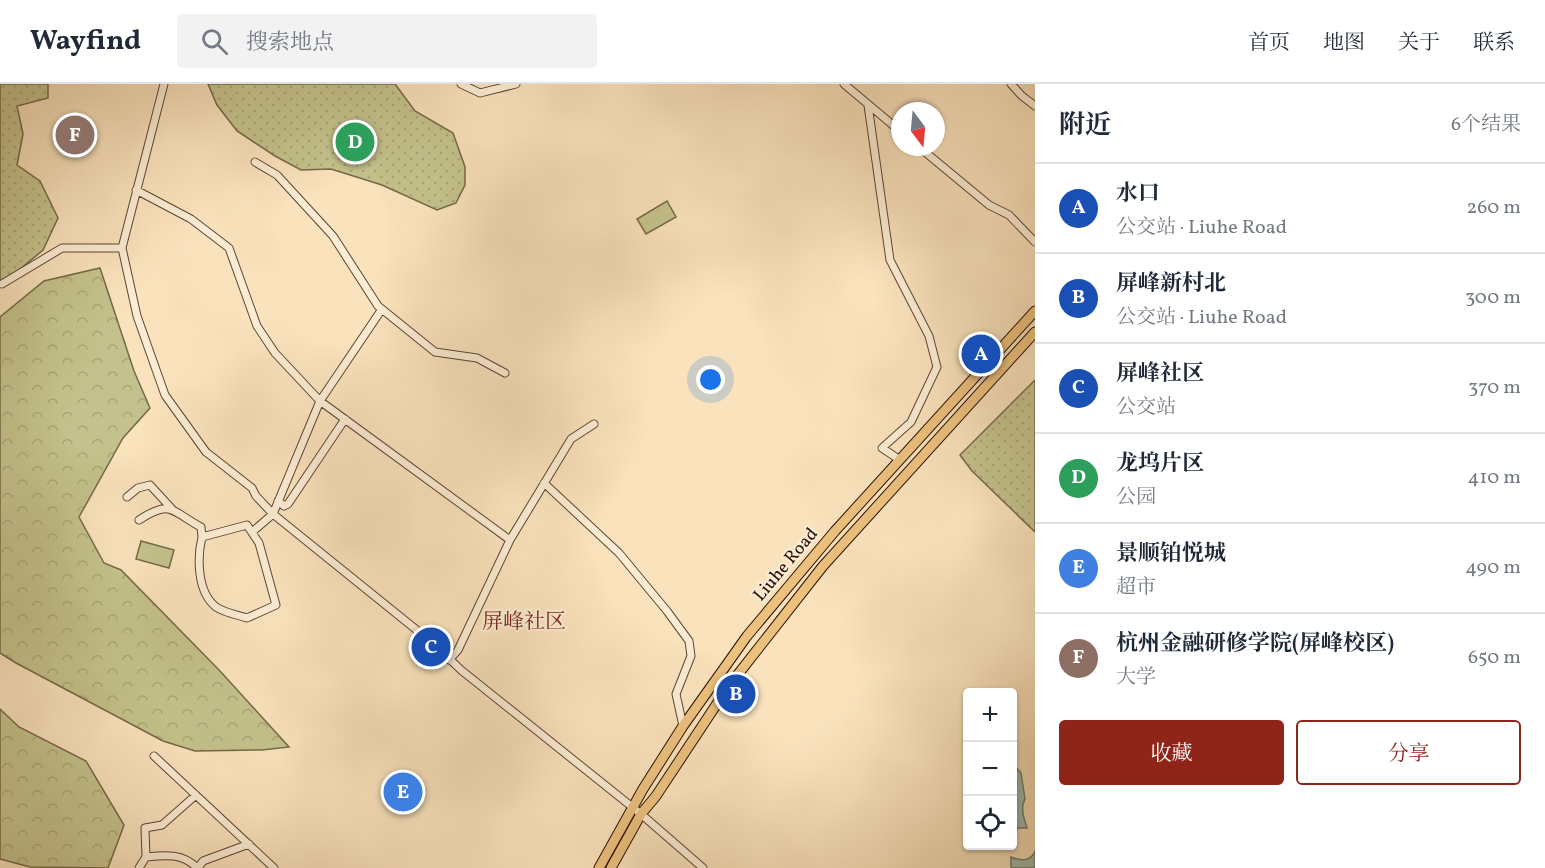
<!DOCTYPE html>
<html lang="zh">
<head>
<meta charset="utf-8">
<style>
	:root { --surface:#fff; --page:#f2f2f3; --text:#1f2937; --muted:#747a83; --line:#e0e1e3; --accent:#8f2418 }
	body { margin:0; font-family:Vollkorn,"Noto Serif SC",serif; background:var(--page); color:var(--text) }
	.controls { position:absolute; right:18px; bottom:18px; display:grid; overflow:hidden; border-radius:6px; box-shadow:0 2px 4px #0004 }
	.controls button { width:54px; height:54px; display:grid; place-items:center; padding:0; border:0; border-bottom:2px solid var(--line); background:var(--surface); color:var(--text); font:30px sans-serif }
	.compass { position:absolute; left:891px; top:18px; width:54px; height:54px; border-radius:50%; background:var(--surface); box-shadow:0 2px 4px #0004; rotate:164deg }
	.you { position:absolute; left:711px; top:296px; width:21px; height:21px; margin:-15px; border:4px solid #fff; border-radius:50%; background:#1a73e8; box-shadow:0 0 0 9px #1a73e833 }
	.badge { display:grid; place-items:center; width:39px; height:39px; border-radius:50%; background:var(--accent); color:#fff; font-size:20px; font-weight:700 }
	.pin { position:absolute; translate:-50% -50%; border:3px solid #fff; box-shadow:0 2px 6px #0006 }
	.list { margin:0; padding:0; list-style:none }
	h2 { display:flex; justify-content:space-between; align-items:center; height:78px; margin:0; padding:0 24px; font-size:26px }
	h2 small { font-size:20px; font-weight:400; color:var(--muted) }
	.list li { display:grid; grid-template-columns:39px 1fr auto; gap:18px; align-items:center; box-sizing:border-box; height:90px; padding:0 24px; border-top:2px solid var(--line) }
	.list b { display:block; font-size:22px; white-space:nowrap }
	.list p { margin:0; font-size:20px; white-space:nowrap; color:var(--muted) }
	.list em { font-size:20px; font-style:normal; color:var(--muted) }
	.actions { display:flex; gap:12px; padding:18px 24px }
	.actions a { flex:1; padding:14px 0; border:2px solid var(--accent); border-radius:6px; text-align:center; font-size:21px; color:var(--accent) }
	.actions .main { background:var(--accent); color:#fff }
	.icon { flex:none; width:33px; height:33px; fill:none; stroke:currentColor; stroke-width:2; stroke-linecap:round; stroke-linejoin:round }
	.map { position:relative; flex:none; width:1035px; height:784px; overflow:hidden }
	header { display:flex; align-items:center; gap:36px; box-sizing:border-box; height:84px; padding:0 30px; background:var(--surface); border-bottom:2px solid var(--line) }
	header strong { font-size:28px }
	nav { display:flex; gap:33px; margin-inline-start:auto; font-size:21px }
	.search { width:420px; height:54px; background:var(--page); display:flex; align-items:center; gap:15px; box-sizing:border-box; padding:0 21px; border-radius:6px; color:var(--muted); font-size:22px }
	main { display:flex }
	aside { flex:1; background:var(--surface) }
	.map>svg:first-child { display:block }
</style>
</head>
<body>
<header>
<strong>Wayfind</strong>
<div class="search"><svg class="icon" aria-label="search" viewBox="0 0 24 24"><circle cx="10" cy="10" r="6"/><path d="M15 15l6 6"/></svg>搜索地点</div>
<nav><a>首页</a><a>地图</a><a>关于</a><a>联系</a></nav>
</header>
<main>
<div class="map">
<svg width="1035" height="784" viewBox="0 0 1035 784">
	<defs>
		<pattern id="forest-crowns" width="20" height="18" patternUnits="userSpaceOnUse" patternTransform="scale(1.5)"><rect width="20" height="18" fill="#c4c28c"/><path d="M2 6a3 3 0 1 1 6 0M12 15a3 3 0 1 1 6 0" fill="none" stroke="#a8a677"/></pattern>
		<pattern id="park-dots" width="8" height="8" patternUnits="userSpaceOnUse" patternTransform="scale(1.5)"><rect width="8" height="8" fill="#c4c28c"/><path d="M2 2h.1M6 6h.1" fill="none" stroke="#a8a677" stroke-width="1.8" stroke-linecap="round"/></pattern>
	</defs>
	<rect width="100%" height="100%" fill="#f9e2bc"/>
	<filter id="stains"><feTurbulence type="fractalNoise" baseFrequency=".00333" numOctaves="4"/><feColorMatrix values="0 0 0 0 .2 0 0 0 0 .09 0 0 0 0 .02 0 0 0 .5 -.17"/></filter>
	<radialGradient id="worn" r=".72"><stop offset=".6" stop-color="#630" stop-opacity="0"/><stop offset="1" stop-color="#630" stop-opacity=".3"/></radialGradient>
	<path fill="url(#forest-crowns)" stroke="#766848" stroke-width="1.5" d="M 100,184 L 134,287 L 150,324 L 123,354 L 79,433 L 104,479 L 121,486 L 220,587 L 289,663 L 262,666 L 195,667 L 163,657 L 16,579 L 0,569 L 0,233 L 44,197 Z
		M 0,625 L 19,643 L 86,677 L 124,741 L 108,784 L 30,783 L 0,775 Z"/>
	<path fill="url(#park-dots)" stroke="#766848" stroke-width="1.5" d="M 0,0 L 48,0 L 48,14 L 17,22 L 23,50 L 17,81 L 40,97 L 58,134 L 43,166 L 13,191 L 0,197 Z
		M 208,0 L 395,0 L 415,27 L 453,49 L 465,83 L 465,101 L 456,119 L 437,126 L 382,101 L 331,85 L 301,86 L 275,72 L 237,47 L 217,21 Z
		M 1035,296 L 1035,448 L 972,387 L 960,371 Z"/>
	<path fill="#c4c28c" stroke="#766848" stroke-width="1.5" d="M 667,117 L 676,133 L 646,150 L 637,135 Z
		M 141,457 L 174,466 L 169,484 L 136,475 Z"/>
	<path fill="#9ebeb1" stroke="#6f786c" stroke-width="1.5" d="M 1012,679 L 1021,689 L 1025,715 C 1020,723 1024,735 1027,744 L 1018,744 L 1013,747 Z
		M 1035,767 L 1035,784 L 1011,784 L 1011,773 C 1020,777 1031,778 1035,767 Z"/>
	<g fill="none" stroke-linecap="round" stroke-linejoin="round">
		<defs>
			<path id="minor" d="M 164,0 L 122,164 L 137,232 L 165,311 L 206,368 L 252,404 L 256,412 L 273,430 L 434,560 L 461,586 L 641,730 L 703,784
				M 461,0 L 480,9 L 516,0
				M 844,0 L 900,47
				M 1011,0 L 1022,12 L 1035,22
				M 868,21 L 890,176 L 929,252 L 937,283 L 911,338 L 882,364 L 900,376
				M 919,63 L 989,121 L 1009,131 L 1035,158
				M 255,78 L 277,91 L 333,152 L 378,222 L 435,268 L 477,274 L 505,289
				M 136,106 L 191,135 L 229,164 L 257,242 L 275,269 L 320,317 L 510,456
				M 2,200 L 62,164 L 122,164
				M 544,399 L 619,469 L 667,527 L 689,557 L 691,572 L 676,610 L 683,642
				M 127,413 L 138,404 L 150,401 L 173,426
				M 278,417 L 284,422 L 288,420 L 345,335
				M 139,436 C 171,415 171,427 201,443 L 202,453
				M 247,441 L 259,459 L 276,521 L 247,534 C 238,531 225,529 216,523 C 197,508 197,474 202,453 Z
				M 252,448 L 273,430 L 320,317 L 382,225
				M 449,576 L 458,566 L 510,456 L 571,355 L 594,340
				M 154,672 L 274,784
				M 146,773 C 165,771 183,769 197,784
				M 139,784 L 146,773 L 145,744 L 162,741 L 196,711
				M 198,784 L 203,777 L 249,760"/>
			<path id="major" d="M 599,784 L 643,705 L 683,642 L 747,552 L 835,447 L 1035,227
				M 611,784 L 641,730 L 656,712 L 728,603 L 823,482 L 1035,248"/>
		</defs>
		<use href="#minor" stroke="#5d4433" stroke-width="9"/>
		<use href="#major" stroke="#290f05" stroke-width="11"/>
		<use href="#minor" stroke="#fbecd3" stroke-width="7"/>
		<use href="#major" stroke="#ecc17e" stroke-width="9"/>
	</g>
	<g text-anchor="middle" stroke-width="4.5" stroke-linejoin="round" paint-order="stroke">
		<g font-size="18" fill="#290f05" stroke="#fbecd3">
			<text transform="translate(785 480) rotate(-50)" y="6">Liuhe Road</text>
		</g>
		<g font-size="21" fill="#7a1f14" stroke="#fbecd3">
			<text x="524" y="544">屏峰社区</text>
		</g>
	</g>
	<rect width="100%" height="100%" filter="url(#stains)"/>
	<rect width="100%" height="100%" fill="url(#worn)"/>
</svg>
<div class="controls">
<button>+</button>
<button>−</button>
<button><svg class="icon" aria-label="locate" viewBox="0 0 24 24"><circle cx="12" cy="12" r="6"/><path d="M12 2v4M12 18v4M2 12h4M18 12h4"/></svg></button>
</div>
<svg class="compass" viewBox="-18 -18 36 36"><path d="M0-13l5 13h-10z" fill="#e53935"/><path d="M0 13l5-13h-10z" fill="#747a83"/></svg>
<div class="you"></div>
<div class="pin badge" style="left:981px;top:270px;background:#1a4fb4">A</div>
<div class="pin badge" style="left:736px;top:610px;background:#1a4fb4">B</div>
<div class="pin badge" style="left:431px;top:563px;background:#1a4fb4">C</div>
<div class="pin badge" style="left:355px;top:58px;background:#2e9e5b">D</div>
<div class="pin badge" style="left:403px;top:708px;background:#3f7fe0">E</div>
<div class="pin badge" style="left:75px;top:51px;background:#8d6e63">F</div>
</div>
<aside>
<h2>附近<small>6个结果</small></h2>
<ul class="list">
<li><span class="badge" style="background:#1a4fb4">A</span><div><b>水口</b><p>公交站 · Liuhe Road</p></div><em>260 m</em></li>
<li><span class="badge" style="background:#1a4fb4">B</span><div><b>屏峰新村北</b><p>公交站 · Liuhe Road</p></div><em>300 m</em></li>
<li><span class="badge" style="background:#1a4fb4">C</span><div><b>屏峰社区</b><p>公交站</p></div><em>370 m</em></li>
<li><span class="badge" style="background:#2e9e5b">D</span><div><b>龙坞片区</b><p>公园</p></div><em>410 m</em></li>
<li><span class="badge" style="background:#3f7fe0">E</span><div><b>景顺铂悦城</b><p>超市</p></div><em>490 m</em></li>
<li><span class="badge" style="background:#8d6e63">F</span><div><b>杭州金融研修学院(屏峰校区)</b><p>大学</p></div><em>650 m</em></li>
</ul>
<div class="actions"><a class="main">收藏</a><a>分享</a></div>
</aside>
</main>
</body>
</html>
